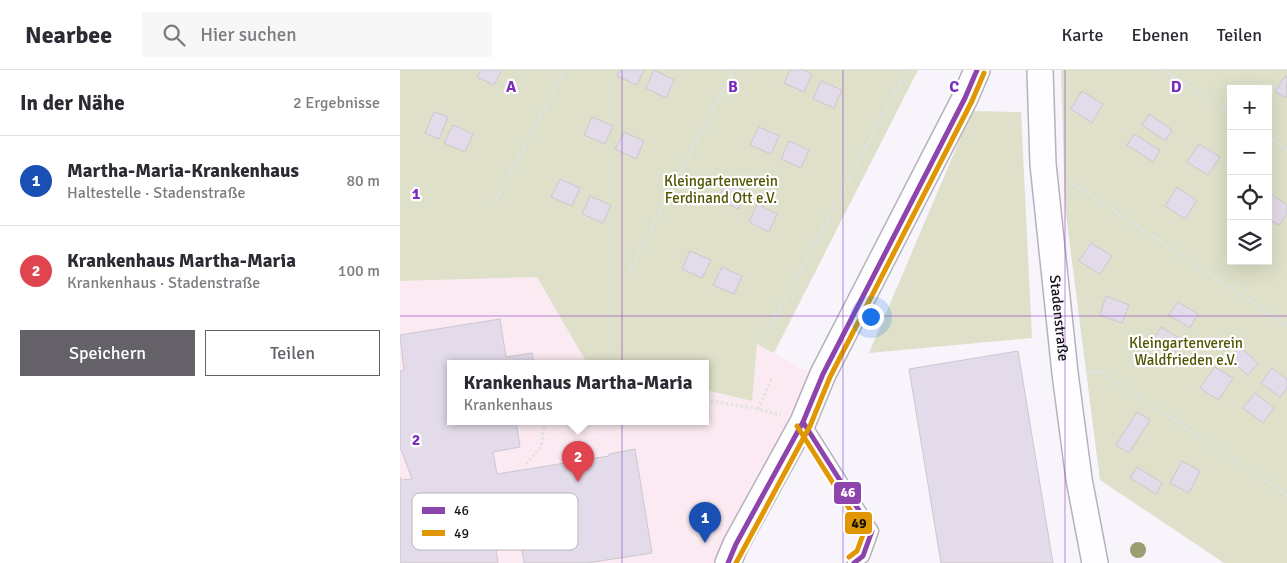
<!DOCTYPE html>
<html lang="de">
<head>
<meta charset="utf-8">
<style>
	:root { --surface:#fff; --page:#f7f7f7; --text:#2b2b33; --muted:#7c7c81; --line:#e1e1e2; --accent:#656169 }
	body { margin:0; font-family:Signika,sans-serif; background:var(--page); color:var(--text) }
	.controls { position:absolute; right:15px; top:15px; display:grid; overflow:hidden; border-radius:0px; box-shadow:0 5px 20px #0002 }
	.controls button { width:45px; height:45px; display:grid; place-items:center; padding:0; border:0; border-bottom:1px solid var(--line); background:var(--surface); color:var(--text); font:25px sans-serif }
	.you { position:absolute; left:470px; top:246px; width:18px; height:18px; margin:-12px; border:4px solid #fff; border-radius:50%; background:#1a73e8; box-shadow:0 0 0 8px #1a73e833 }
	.badge { display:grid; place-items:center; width:32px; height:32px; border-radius:50%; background:var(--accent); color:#fff; font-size:16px; font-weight:700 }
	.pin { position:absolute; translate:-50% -41px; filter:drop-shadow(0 1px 2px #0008) }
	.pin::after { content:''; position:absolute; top:26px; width:18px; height:15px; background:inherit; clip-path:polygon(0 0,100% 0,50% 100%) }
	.popup { position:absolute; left:47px; top:290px; width:262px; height:65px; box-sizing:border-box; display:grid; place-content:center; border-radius:0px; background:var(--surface); filter:drop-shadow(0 1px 4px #0005); font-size:16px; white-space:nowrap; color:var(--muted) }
	.popup b { font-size:19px; color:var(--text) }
	.popup::after { content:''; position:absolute; left:50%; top:100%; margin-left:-10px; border:10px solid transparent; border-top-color:var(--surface) }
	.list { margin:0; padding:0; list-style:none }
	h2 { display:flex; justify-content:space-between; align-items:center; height:65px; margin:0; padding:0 20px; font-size:21px }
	h2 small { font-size:16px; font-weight:400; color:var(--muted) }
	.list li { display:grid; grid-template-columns:32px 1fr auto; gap:15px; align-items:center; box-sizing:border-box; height:90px; padding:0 20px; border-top:1px solid var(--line) }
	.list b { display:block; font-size:19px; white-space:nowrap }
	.list p { margin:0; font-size:16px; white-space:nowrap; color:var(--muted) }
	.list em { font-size:16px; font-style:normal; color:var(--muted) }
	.actions { display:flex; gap:10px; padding:15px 20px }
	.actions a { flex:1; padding:11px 0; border:1px solid var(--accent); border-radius:0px; text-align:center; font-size:18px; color:var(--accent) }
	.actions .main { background:var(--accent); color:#fff }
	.icon { flex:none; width:28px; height:28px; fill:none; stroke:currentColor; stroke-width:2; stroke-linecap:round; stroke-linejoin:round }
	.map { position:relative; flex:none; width:887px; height:493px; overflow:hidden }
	header { display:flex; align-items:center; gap:30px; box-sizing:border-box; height:70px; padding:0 25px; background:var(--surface); border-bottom:1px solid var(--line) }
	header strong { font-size:24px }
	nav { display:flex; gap:28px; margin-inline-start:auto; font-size:18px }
	.search { width:350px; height:45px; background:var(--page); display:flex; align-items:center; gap:12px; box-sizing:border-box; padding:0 18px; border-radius:0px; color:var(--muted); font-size:19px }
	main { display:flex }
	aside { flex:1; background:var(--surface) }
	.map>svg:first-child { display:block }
</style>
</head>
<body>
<header>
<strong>Nearbee</strong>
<div class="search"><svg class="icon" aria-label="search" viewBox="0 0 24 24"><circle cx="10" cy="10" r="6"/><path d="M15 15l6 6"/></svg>Hier suchen</div>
<nav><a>Karte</a><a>Ebenen</a><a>Teilen</a></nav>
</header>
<main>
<aside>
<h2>In der Nähe<small>2 Ergebnisse</small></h2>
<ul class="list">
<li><span class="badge" style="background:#1a4fb4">1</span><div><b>Martha-Maria-Krankenhaus</b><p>Haltestelle · Stadenstraße</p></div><em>80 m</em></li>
<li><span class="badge" style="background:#e0444e">2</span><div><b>Krankenhaus Martha-Maria</b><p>Krankenhaus · Stadenstraße</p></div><em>100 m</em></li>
</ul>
<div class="actions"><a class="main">Speichern</a><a>Teilen</a></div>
</aside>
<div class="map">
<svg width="887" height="493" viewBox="0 0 887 493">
	<rect width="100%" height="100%" fill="#f8f4fc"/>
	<path fill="#fbeaf1" d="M 138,207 L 187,292 L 190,293 L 51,293 L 51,351 L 306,351 L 306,320 L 352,331 L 357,274 L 411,304 L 314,493 L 0,493 L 0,211 Z"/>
	<path fill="#dee0c9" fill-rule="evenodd" d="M 0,0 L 518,0 L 374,283 L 357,274 L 352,331 L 306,320 L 306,293 L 187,293 L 137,207 L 0,211 Z
		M 661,0 L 887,0 L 887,493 L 824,493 L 700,410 L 665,137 ZM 831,19 L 868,19 L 868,191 L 831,191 Z
		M 572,41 L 621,42 L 632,268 L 469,283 Z"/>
	<path fill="#e3dbe9" stroke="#ccc7cf" d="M 81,0 L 102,0 L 94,15 L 77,7 Z
		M 220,0 L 244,0 L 237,15 L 217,6 Z
		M 254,0 L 274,10 L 266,28 L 246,18 Z
		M 390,0 L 403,0 L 412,4 L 404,22 L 384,13 Z
		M 885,6 L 887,7 L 886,28 L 875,22 Z
		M 421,11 L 442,20 L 434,38 L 413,29 Z
		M 682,21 L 703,34 L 692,53 L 671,39 Z
		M 34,42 L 48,47 L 39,69 L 25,63 Z
		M 749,44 L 772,60 L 765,71 L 742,55 Z
		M 192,47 L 213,56 L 205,74 L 184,65 Z
		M 53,55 L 73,64 L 65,82 L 44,73 Z
		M 359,57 L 379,66 L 371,84 L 350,75 Z
		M 224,62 L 244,71 L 236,89 L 215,79 Z
		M 734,64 L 760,80 L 753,92 L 727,75 Z
		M 389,71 L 409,80 L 401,98 L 381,89 Z
		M 799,74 L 820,87 L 808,105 L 787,92 Z
		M 160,109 L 180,118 L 172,136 L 151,127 Z
		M 326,112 L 346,121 L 338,139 L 318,130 Z
		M 777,117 L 797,131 L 785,149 L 765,136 Z
		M 870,124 L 887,135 L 887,143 L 879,155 L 868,149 L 868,127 Z
		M 190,126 L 211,135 L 203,153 L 182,144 Z
		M 357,134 L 377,144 L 369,162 L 349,152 Z
		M 691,173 L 712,186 L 700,204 L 679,191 Z
		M 290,181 L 311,190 L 302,208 L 282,199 Z
		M 322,197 L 342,206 L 334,224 L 313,215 Z
		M 706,226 L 729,235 L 722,253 L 700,245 Z
		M 778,232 L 798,244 L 790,258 L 769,245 Z
		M 100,249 L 106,287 L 132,283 L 134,293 L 51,293 L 51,351 L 116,351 L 120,377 L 93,382 L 97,404 L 209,386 L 209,384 L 235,379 L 252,483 L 187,493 L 124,493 L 121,474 L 96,479 L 98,493 L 0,493 L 0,407 L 0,410 L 12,409 L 0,377 L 0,301 L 4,300 L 0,265 Z
		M 761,257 L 782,270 L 773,284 L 753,271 Z
		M 840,277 L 858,293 L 848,305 L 829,289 Z
		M 618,281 L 653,493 L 541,493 L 509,299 Z
		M 815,297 L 833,308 L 818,330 L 800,318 Z
		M 872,298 L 887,309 L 887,318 L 880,327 L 861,313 Z
		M 855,323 L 874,338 L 863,353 L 843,338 Z
		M 737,342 L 750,350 L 729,383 L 716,375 Z
		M 782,391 L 800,401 L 789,423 L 770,413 Z
		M 737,397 L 762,413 L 756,424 L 730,408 Z"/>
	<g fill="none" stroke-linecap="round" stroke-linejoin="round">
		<defs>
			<path id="lane" d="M 403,352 L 472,461 L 463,486 L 454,493"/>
			<g id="street">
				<path id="s1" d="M 640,0 L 643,94 L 665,303 L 679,409 L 695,493"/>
				<path d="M 328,493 L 336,474 L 403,352 L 423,304 L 565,28 L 577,0"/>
			</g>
		</defs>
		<use href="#lane" stroke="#b6b2b9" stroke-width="15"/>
		<use href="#street" stroke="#b6b2b9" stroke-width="28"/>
		<path stroke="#e2e1e3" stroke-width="3" stroke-dasharray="2.5 2.5" stroke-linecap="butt" d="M 764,0 L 831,43
			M 868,67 L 887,80
			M 669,111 L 887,255
			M 94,133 L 165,0
			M 229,202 L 333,0
			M 362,272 L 507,0
			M 687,302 L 702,302 L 887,425
			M 306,330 L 358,339 L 381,345
			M 358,339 L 372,308
			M 126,394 L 141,377 L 145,351"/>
		<use href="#lane" stroke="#fefdff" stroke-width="12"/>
		<use href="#street" stroke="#fefdff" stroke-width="25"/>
		<defs>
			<path id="bus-1" d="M 403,352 L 472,461 L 463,486 L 454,493
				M 328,493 L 336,474 L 403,352 L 423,304 L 565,28 L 577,0"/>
			<path id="bus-2" d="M 397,356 L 464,462 L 457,481 L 449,487
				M 336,493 L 410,356 L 430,307 L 572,31 L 584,3"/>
		</defs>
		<use href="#bus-1" stroke="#fff" stroke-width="9"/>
		<use href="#bus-2" stroke="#fff" stroke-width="9"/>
		<use href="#bus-1" stroke="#8e44ad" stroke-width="5"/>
		<use href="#bus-2" stroke="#e09703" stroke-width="5"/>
	</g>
	<circle fill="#9c9d72" cx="738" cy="480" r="8"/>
	<path fill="none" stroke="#7b2cbf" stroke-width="1" stroke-opacity="0.55" d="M 222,0 L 222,493M 443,0 L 443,493M 665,0 L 665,493M 0,246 L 887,246"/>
	<g text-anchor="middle" stroke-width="4.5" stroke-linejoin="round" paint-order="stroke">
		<g font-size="15" fill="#505501" stroke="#fff">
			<text x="321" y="116">Kleingartenverein<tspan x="321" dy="17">Ferdinand Ott e.V.</tspan></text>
			<text x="786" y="278">Kleingartenverein<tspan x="786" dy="17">Waldfrieden e.V.</tspan></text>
		</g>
		<g font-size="15" fill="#16121a" stroke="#fff">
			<text dy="5" stroke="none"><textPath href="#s1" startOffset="249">Stadenstraße</textPath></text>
		</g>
	</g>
	<rect x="12" y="423" width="166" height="57" rx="8" fill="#fff" stroke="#b9b8ba" stroke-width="1"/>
	<rect x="22" y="437" width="23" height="7" fill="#8e44ad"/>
	<rect x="22" y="460" width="23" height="6" fill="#e09703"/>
	<g font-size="14" fill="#16121a">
		<text x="54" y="445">46</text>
		<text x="54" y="468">49</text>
	</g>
	<g font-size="16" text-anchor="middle" font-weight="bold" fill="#7b2cbf" stroke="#fff" stroke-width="4.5" stroke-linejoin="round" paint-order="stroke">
		<text x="111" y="22">A</text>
		<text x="333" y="22">B</text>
		<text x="554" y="22">C</text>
		<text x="776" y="22">D</text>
		<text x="16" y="129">1</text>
		<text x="16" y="375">2</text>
	</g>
	<g stroke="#fff" stroke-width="2">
		<rect x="433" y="411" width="29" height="24" rx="5" fill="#8e44ad"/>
		<rect x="444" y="441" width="29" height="24" rx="5" fill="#e09703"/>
	</g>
	<g font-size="14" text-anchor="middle" font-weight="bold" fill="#fff">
		<text x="448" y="427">46</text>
	</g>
	<g font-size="14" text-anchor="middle" font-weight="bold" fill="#111">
		<text x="459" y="458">49</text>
	</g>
</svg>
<div class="controls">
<button>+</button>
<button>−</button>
<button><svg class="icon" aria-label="locate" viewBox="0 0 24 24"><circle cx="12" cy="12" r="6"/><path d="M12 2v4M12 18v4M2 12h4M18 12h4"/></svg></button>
<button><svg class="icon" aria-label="layers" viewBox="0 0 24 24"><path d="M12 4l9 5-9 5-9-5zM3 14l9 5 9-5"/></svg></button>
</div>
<div class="you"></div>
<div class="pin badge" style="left:305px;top:473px;background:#1a4fb4">1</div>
<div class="pin badge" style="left:178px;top:412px;background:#e0444e">2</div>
<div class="popup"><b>Krankenhaus Martha-Maria</b>Krankenhaus</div>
</div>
</main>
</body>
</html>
